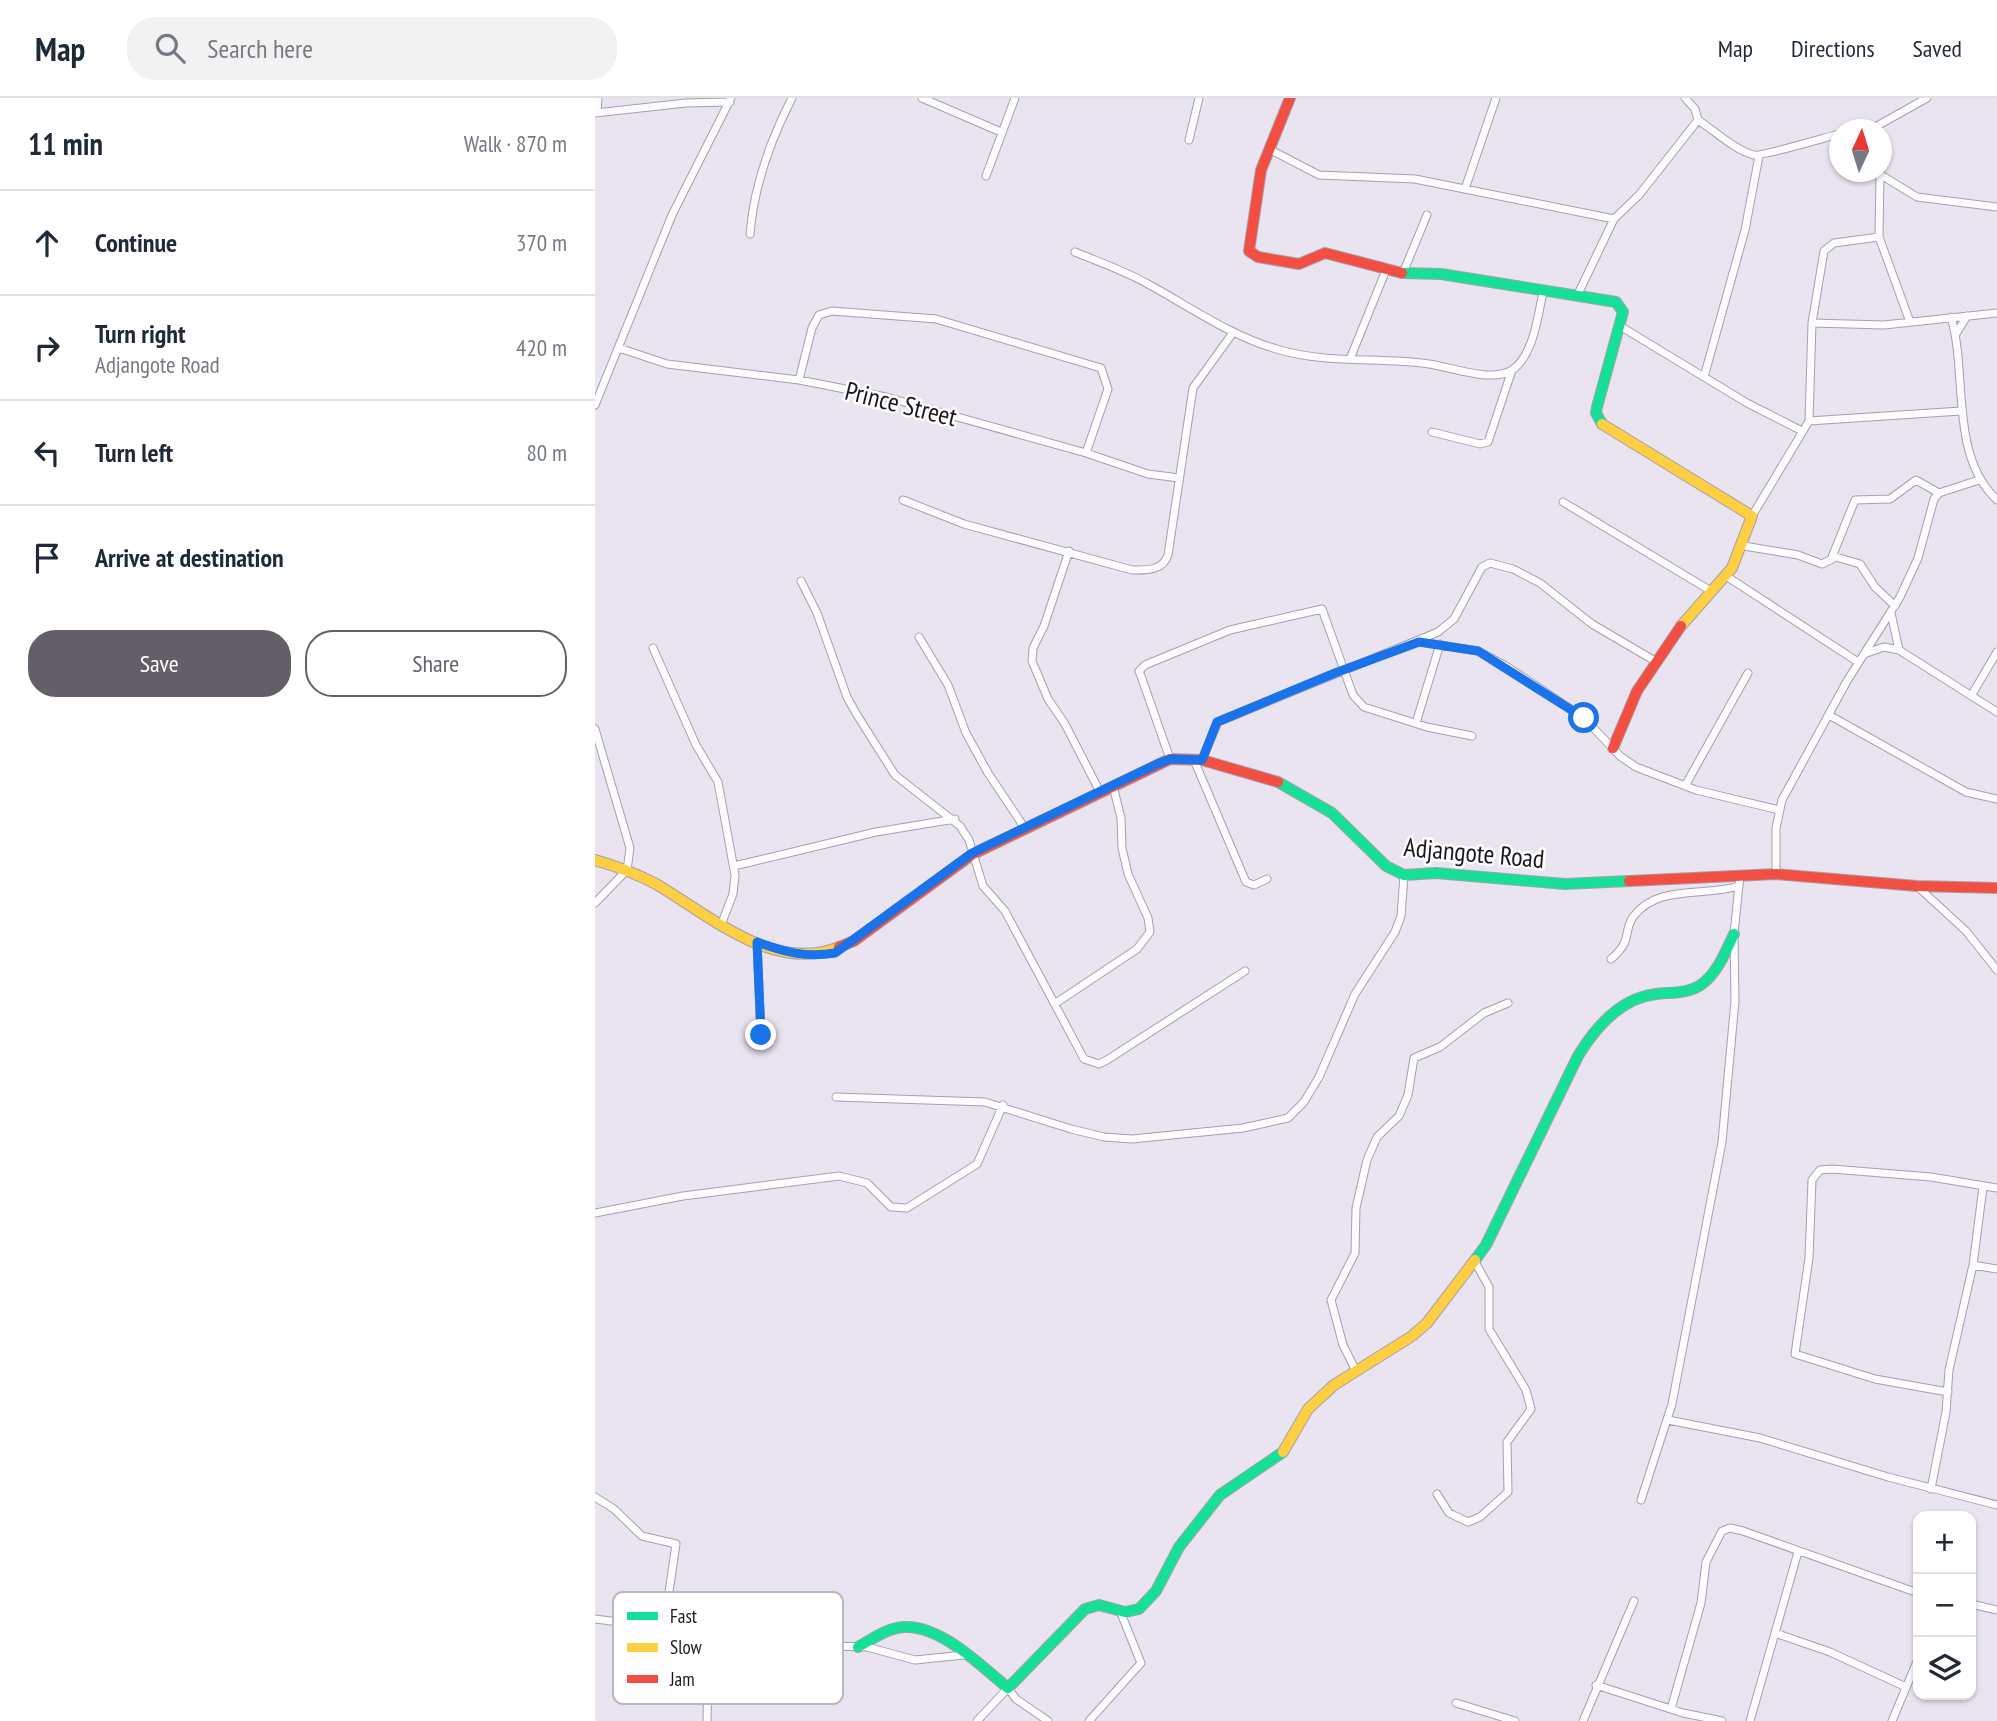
<!DOCTYPE html>
<html lang="en">
<head>
<meta charset="utf-8">
<style>
	:root { --surface:#fff; --page:#f2f2f3; --text:#1f2937; --muted:#747a83; --line:#e0e1e3; --accent:#635e68 }
	body { margin:0; font-family:"PT Sans Narrow",sans-serif; background:var(--page); color:var(--text) }
	.controls { position:absolute; right:21px; bottom:21px; display:grid; overflow:hidden; border-radius:14px; box-shadow:0 2px 5px #0004 }
	.controls button { width:63px; height:63px; display:grid; place-items:center; padding:0; border:0; border-bottom:2px solid var(--line); background:var(--surface); color:var(--text); font:35px sans-serif }
	.compass { position:absolute; left:1234px; top:21px; width:63px; height:63px; border-radius:50%; background:var(--surface); box-shadow:0 2px 5px #0004; rotate:4deg }
	.stop { position:absolute; width:21px; height:21px; margin:-16px; border:5px solid #1a73e8; border-radius:50%; background:#fff }
	.stop.end { background:#1a73e8; border-color:#fff; box-shadow:0 2px 7px #0008 }
	.list { margin:0; padding:0; list-style:none }
	h2 { display:flex; justify-content:space-between; align-items:center; height:91px; margin:0; padding:0 28px; font-size:30px }
	h2 small { font-size:23px; font-weight:400; color:var(--muted) }
	.list li { display:grid; grid-template-columns:46px 1fr auto; gap:21px; align-items:center; box-sizing:border-box; height:105px; padding:0 28px; border-top:2px solid var(--line) }
	.list b { display:block; font-size:26px; white-space:nowrap }
	.list p { margin:0; font-size:23px; white-space:nowrap; color:var(--muted) }
	.list em { font-size:23px; font-style:normal; color:var(--muted) }
	.actions { display:flex; gap:14px; padding:21px 28px }
	.actions a { flex:1; padding:16px 0; border:2px solid var(--accent); border-radius:28px; text-align:center; font-size:24px; color:var(--accent) }
	.actions .main { background:var(--accent); color:#fff }
	.icon { flex:none; width:38px; height:38px; fill:none; stroke:currentColor; stroke-width:2; stroke-linecap:round; stroke-linejoin:round }
	.map { position:relative; flex:none; width:1402px; height:1623px; overflow:hidden }
	header { display:flex; align-items:center; gap:42px; box-sizing:border-box; height:98px; padding:0 35px; background:var(--surface); border-bottom:2px solid var(--line) }
	header strong { font-size:33px }
	nav { display:flex; gap:38px; margin-inline-start:auto; font-size:24px }
	.search { width:490px; height:63px; background:var(--page); display:flex; align-items:center; gap:18px; box-sizing:border-box; padding:0 24px; border-radius:28px; color:var(--muted); font-size:26px }
	main { display:flex }
	aside { flex:1; background:var(--surface) }
	.map>svg:first-child { display:block }
</style>
</head>
<body>
<header>
<strong>Map</strong>
<div class="search"><svg class="icon" aria-label="search" viewBox="0 0 24 24"><circle cx="10" cy="10" r="6"/><path d="M15 15l6 6"/></svg>Search here</div>
<nav><a>Map</a><a>Directions</a><a>Saved</a></nav>
</header>
<main>
<aside>
<h2>11 min<small>Walk · 870 m</small></h2>
<ul class="list">
<li><svg class="icon" aria-label="ahead" viewBox="0 0 24 24"><path d="M12 20V5M6 11l6-6 6 6"/></svg><div><b>Continue</b></div><em>370 m</em></li>
<li><svg class="icon" aria-label="right" viewBox="0 0 24 24"><path d="M7 20v-9h11M14 6l5 5-5 5"/></svg><div><b>Turn right</b><p>Adjangote Road</p></div><em>420 m</em></li>
<li><svg class="icon" aria-label="left" viewBox="0 0 24 24"><path d="M17 20v-9H6M10 6l-5 5 5 5"/></svg><div><b>Turn left</b></div><em>80 m</em></li>
<li><svg class="icon" aria-label="arrive" viewBox="0 0 24 24"><path d="M6 21V4h12l-3 4 3 4H6"/></svg><div><b>Arrive at destination</b></div></li>
</ul>
<div class="actions"><a class="main">Save</a><a>Share</a></div>
</aside>
<div class="map">
<svg width="1402" height="1623" viewBox="0 0 1402 1623">
	<rect width="100%" height="100%" fill="#eae4f1"/>
	<g fill="none" stroke-linecap="round" stroke-linejoin="round">
		<defs>
			<path id="street" d="M 327,0 L 406,34
				M 1090,0 L 1100,11 L 1103,22 C 1120,33 1141,53 1159,57 C 1165,59 1232,39 1244,36
				M 0,15 L 91,5 L 135,4
				M 2,15 L 3,0
				M 1264,32 L 1282,28 L 1332,0
				M 594,42 L 604,0
				M 674,51 L 724,77 L 820,81 L 1019,121
				M 1286,77 L 1322,99 L 1402,109
				M 391,78 L 420,0
				M 870,91 L 901,0
				M 155,136 C 159,87 175,43 197,0
				M 1284,139 L 1315,224
				M 480,154 C 504,164 530,173 553,186 C 597,210 637,239 685,252 C 733,266 785,259 834,266 C 856,269 897,285 917,272 C 939,257 943,217 948,194
				M 808,175 L 832,117
				M 982,198 L 1019,121 L 1044,97 L 1103,22
				M 1356,219 C 1373,276 1354,357 1402,402
				M 1217,225 L 1289,227 L 1402,215
				M 1025,228 L 1152,305 L 1207,333
				M 1361,236 L 1372,218
				M 24,250 L 72,266 L 204,282 L 291,299 L 491,355 L 553,376 L 584,380
				M 755,261 L 791,172
				M 1109,279 L 1150,132 L 1164,58
				M 204,282 L 217,230 L 224,217 L 237,213 L 341,221 L 506,270 L 513,291 L 491,355
				M 0,307 L 77,117 L 136,0
				M 1214,323 L 1366,313
				M 837,334 L 885,346 L 893,344 L 917,272
				M 308,402 L 369,426 L 537,472 C 551,472 568,473 573,457 L 598,290 L 637,236
				M 968,404 L 1116,493
				M 1157,418 L 1214,323 L 1217,225 L 1229,153 L 1239,145 L 1284,139 L 1285,74
				M 1149,448 L 1203,457 L 1227,466 L 1241,459 L 1265,466 L 1280,489 L 1300,508
				M 474,453 L 449,528 L 438,550 L 437,563 L 453,601 L 470,626 L 505,694
				M 1237,459 L 1260,402 L 1295,401 L 1321,382 L 1344,395
				M 1131,478 L 1263,564
				M 206,483 L 222,515 L 252,599 L 262,617 L 300,677 L 365,728 L 374,742 L 388,788 L 410,813 L 489,961 L 504,966 L 512,962 L 650,873
				M 1296,515 L 1304,552
				M 324,539 L 353,587 L 371,635 L 393,675 L 429,729
				M 826,544 L 883,553 L 911,568 L 989,620 L 1025,658 L 1041,669 L 1101,692 L 1184,712
				M 58,550 L 101,647 L 123,684 L 140,777 L 138,796 L 126,827
				M 1269,556 L 1289,549 L 1304,552 L 1402,614
				M 1376,598 L 1402,554
				M 1234,617 L 1371,694 L 1402,701
				M 821,625 L 845,546
				M 0,631 L 35,750 L 32,772 L 0,805
				M 575,661 L 546,578 L 544,573 L 550,567 L 635,532 L 727,511 L 758,597 L 769,609 L 832,629 L 877,638
				M 599,662 L 651,784 L 659,787 L 672,781
				M 607,662 L 623,624 L 843,534 L 859,521 L 887,469 L 895,465 L 918,471 L 945,485 L 997,526 L 1060,563
				M 1090,688 L 1153,575
				M 139,768 L 281,734 L 360,721
				M 1181,776 L 1181,730 L 1187,702 L 1252,583 L 1305,499 L 1323,460 L 1339,401 L 1344,395 L 1384,382
				M 1323,789 L 1371,833 L 1402,872
				M 162,844 L 166,937
				M 1016,861 C 1039,841 1027,836 1038,819 C 1062,786 1108,799 1144,788
				M 461,905 L 542,851 L 555,834 L 553,820 L 533,776 L 527,750 L 526,720 L 518,688
				M 241,999 L 390,1004 L 476,1031 L 509,1039 L 537,1041 L 648,1030 L 693,1020 L 709,1004 L 724,979 L 760,896 L 800,834 L 806,818 L 809,777
				M 0,1115 L 88,1098 L 244,1078 L 272,1085 L 296,1109 L 312,1110 L 382,1066 L 408,1007
				M 1378,1167 L 1402,1171
				M 761,1273 L 748,1247 L 736,1202 L 760,1155 L 761,1110 L 772,1062 L 782,1039 L 804,1018 L 813,997 L 819,960 L 845,949 L 889,915 L 913,905
				M 1353,1294 L 1280,1281 L 1200,1256 L 1214,1160 L 1217,1082 L 1225,1072 L 1237,1071 L 1336,1079 L 1402,1090
				M 1073,1322 L 1165,1340 L 1293,1379 L 1402,1407
				M 1336,1391 L 1351,1314 L 1354,1272 L 1378,1167 L 1388,1089
				M 842,1396 L 854,1415 L 873,1424 L 885,1419 L 913,1394 L 912,1344 L 936,1311 L 931,1292 L 894,1231 L 894,1189 L 880,1164
				M 0,1399 L 19,1411 L 47,1438 L 81,1446 L 69,1528
				M 1046,1402 L 1077,1306 L 1127,1044 L 1140,903 L 1139,836 L 1145,777
				M 1376,1506 L 1402,1512
				M 0,1521 L 205,1547 L 272,1549 L 320,1562 L 369,1557
				M 1180,1535 L 1235,1554 L 1311,1589
				M 116,1578 L 123,1567 L 169,1543
				M 1001,1587 L 1088,1615 L 1127,1623
				M 861,1605 L 920,1623
				M 1076,1611 L 1106,1505 L 1111,1464 L 1127,1433 L 1135,1430 L 1148,1433 L 1323,1495
				M 112,1623 L 114,1535
				M 382,1623 L 413,1590 L 421,1601 L 453,1623
				M 494,1623 L 546,1565 L 525,1513
				M 988,1623 L 1039,1503
				M 1155,1623 L 1203,1454
				M 1297,1623 L 1323,1561"/>
			<path id="fast" d="M 807,175 L 846,176 L 1021,204 L 1028,214 L 1002,309 L 1001,315 L 1007,326
				M 683,684 L 737,715 L 791,768 L 809,777 L 841,775 L 970,786 L 1034,783
				M 880,1162 L 891,1147 L 983,958 C 1000,930 1025,900 1061,896 C 1076,894 1094,896 1107,886 C 1123,874 1131,853 1139,836
				M 263,1549 C 277,1541 292,1530 309,1529 C 346,1527 386,1568 413,1590 L 490,1511 L 504,1507 L 530,1514 L 544,1511 L 561,1493 L 584,1449 L 625,1397 L 688,1354"/>
			<path id="slow" d="M 1007,326 L 1157,418 L 1137,470 L 1086,528
				M 0,762 C 21,768 42,776 61,786 C 114,817 179,876 244,849
				M 688,1354 L 713,1311 L 739,1287 L 817,1238 L 832,1225 L 880,1162"/>
			<path id="jam" d="M 695,0 L 666,72 L 654,153 L 663,159 L 704,166 L 730,155 L 807,175
				M 1018,650 L 1042,593 L 1086,528
				M 1034,783 L 1181,776 L 1322,788 L 1402,790
				M 244,849 L 259,843 L 378,756 L 575,661 L 607,662 L 683,684"/>
		</defs>
		<use href="#street" stroke="#a5a0ab" stroke-width="9"/>
		<use href="#fast" stroke="#a5a0ab" stroke-width="12"/>
		<use href="#slow" stroke="#a5a0ab" stroke-width="12"/>
		<use href="#jam" stroke="#a5a0ab" stroke-width="12"/>
		<use href="#street" stroke="#fcfbfd" stroke-width="7"/>
		<use href="#fast" stroke="#16e098" stroke-width="10"/>
		<use href="#slow" stroke="#ffcf43" stroke-width="10"/>
		<use href="#jam" stroke="#f24e42" stroke-width="10"/>
	</g>
	<g fill="none" stroke-linecap="round" stroke-linejoin="round">
		<path stroke="#1a73e8" stroke-width="9" d="M 166,937 L 162,844 C 189,854 211,860 240,855 L 377,755 L 562,666 L 575,661 L 607,662 L 622,624 L 740,575 L 824,544 L 883,553 L 989,620"/>
	</g>
	<g text-anchor="middle" stroke-width="5" stroke-linejoin="round" paint-order="stroke">
		<g font-size="26" fill="#1a161f" stroke="#fff">
			<text transform="translate(306 306) rotate(14)" y="9">Prince Street</text>
			<text transform="translate(879 755) rotate(5)" y="9">Adjangote Road</text>
		</g>
	</g>
	<rect x="18" y="1494" width="230" height="112" rx="10" fill="#fff" stroke="#bab9bc" stroke-width="2"/>
	<rect x="32" y="1514" width="31" height="8" fill="#16e098"/>
	<rect x="32" y="1545" width="31" height="9" fill="#ffcf43"/>
	<rect x="32" y="1577" width="31" height="8" fill="#f24e42"/>
	<g font-size="19" fill="#1a161f">
		<text x="75" y="1525">Fast</text>
		<text x="75" y="1556">Slow</text>
		<text x="75" y="1588">Jam</text>
	</g>
</svg>
<div class="controls">
<button>+</button>
<button>−</button>
<button><svg class="icon" aria-label="layers" viewBox="0 0 24 24"><path d="M12 4l9 5-9 5-9-5zM3 14l9 5 9-5"/></svg></button>
</div>
<svg class="compass" viewBox="-18 -18 36 36"><path d="M0-13l5 13h-10z" fill="#e53935"/><path d="M0 13l5-13h-10z" fill="#747a83"/></svg>
<div class="stop" style="left:989px;top:620px"></div>
<div class="stop end" style="left:166px;top:937px"></div>
</div>
</main>
</body>
</html>
